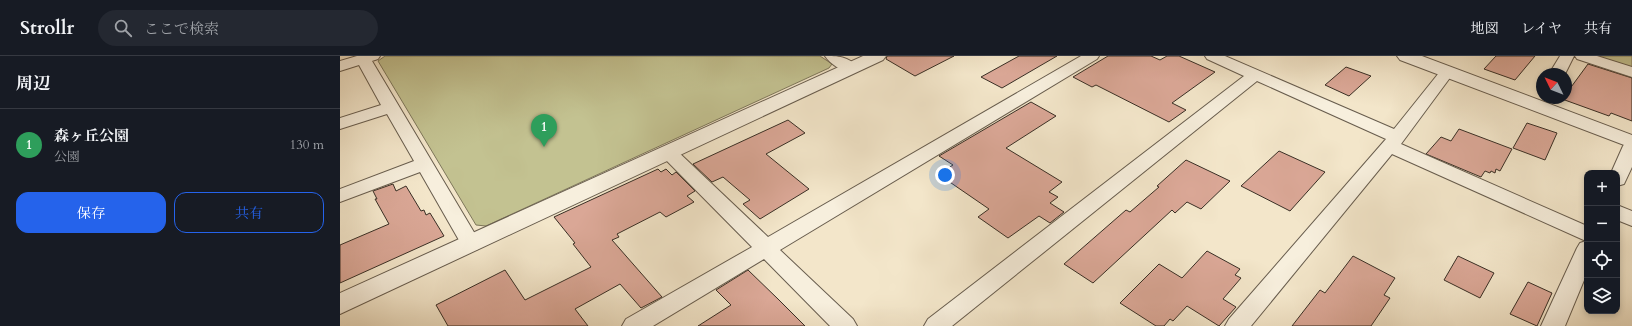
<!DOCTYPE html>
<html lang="ja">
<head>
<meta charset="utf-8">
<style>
	:root { --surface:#171b24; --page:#242831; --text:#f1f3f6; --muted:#9ea1a6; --line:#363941; --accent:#2563eb }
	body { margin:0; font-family:Cardo,"Noto Serif JP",serif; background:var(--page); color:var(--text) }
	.controls { position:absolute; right:12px; bottom:12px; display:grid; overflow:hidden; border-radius:8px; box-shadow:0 2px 6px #0003 }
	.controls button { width:36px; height:36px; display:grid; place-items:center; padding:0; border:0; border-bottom:1px solid var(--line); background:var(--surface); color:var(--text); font:20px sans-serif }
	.compass { position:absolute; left:1196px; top:12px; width:36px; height:36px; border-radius:50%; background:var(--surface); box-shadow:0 2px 6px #0003; rotate:313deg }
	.you { position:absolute; left:605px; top:119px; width:14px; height:14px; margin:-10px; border:3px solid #fff; border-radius:50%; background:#1a73e8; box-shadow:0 0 0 6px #1a73e833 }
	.badge { display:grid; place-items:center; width:26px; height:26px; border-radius:50%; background:var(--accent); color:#fff; font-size:13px; font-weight:700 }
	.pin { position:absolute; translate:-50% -33px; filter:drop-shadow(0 1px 2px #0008) }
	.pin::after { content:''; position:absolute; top:21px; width:14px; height:12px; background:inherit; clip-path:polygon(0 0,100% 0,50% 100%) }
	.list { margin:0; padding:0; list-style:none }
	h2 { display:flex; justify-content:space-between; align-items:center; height:52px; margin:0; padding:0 16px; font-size:17px }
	h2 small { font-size:13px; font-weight:400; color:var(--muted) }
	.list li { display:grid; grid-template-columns:26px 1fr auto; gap:12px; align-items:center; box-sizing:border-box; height:72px; padding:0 16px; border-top:1px solid var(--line) }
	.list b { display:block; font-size:15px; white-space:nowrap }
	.list p { margin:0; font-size:13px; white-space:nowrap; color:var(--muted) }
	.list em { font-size:13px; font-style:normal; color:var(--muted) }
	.actions { display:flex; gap:8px; padding:12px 16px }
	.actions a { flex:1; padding:9px 0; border:1px solid var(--accent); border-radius:12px; text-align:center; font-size:14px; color:var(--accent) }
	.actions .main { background:var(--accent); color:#fff }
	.icon { flex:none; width:22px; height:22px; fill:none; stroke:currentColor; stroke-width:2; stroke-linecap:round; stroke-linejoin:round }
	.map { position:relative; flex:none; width:1292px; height:270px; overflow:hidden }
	header { display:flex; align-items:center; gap:24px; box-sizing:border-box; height:56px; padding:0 20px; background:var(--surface); border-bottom:1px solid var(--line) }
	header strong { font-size:19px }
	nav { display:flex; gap:22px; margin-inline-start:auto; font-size:14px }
	.search { width:280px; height:36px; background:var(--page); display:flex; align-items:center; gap:10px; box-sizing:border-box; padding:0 14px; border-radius:22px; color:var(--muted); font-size:15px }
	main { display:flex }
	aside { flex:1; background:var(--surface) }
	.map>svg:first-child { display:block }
</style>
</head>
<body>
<header>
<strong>Strollr</strong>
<div class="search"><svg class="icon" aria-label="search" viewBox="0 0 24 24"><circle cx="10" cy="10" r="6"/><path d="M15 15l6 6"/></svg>ここで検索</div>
<nav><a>地図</a><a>レイヤ</a><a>共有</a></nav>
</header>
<main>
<aside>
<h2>周辺<small></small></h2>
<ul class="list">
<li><span class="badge" style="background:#2e9e5b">1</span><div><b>森ヶ丘公園</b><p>公園</p></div><em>130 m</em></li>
</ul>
<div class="actions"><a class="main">保存</a><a>共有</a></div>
</aside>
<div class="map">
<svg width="1292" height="270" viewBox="0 0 1292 270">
	<rect width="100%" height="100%" fill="#f3e6ca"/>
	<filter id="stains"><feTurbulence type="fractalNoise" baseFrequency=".005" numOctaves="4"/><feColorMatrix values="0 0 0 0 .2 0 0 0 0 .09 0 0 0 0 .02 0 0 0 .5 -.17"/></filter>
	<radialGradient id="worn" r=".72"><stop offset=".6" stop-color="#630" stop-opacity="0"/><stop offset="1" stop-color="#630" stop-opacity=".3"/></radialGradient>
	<path fill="#c3c291" stroke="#7e785b" d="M 45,0 L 480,0 L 492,8 L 489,12 L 146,170 L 136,169 L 38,5 Z
		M 1254,0 L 1292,0 L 1292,12 Z"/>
	<path fill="#daa796" stroke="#392f25" d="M 547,0 L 614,0 L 575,20 L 546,3 Z
		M 679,0 L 717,0 L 662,32 L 641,21 Z
		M 768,0 L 811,0 L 820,4 L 827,0 L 839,0 L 875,16 L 832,47 L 846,54 L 829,66 L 756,29 L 752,31 L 733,21 Z
		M 1156,0 L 1195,0 L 1175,24 L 1144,13 Z
		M 1248,8 L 1292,22 L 1292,65 L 1271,57 L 1269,60 L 1222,43 L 1226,42 L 1226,38 Z
		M 1006,11 L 1031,20 L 1009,40 L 985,29 Z
		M 691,46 L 716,60 L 666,92 L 722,126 L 709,136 L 718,141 L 710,147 L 724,156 L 710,167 L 699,160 L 668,182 L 638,161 L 649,153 L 598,118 L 613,109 L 599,100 Z
		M 448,64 L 465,77 L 426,98 L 469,133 L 420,163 L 403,148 L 410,144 L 383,121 L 372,126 L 353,108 Z
		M 1187,67 L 1217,77 L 1205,104 L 1173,92 Z
		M 1119,73 L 1172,93 L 1160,115 L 1156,113 L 1155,117 L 1151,115 L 1150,117 L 1145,115 L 1141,121 L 1086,98 L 1101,81 L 1111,85 Z
		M 939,95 L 985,116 L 950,155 L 901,130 Z
		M 846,104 L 890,125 L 861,153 L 847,146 L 835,157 L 832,154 L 753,227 L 724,208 L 786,154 L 790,156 L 819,131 L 817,130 Z
		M 318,113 L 321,116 L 326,113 L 332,119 L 336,116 L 355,135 L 347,140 L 354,146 L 326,161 L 320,156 L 277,178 L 279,181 L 272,184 L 322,241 L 301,252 L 280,228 L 235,253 L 248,270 L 108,270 L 96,249 L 165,214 L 185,244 L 251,211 L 233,188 L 235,187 L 214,161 Z
		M 53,128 L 56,135 L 66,130 L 81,155 L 84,154 L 86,159 L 90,157 L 104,180 L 0,227 L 0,189 L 49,168 L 35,143 L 37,143 L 33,135 Z
		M 867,195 L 900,213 L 895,219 L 901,222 L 883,243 L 896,251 L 879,270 L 847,250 L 833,265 L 830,263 L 824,270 L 816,270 L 780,247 L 819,208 L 842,222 Z
		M 1013,200 L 1055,222 L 1044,239 L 1050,242 L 1031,270 L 952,270 L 980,234 L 985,237 Z
		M 1118,200 L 1154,217 L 1140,242 L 1104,224 Z
		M 408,214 L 438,243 L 465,270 L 358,270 L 391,249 L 376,234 Z
		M 1188,226 L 1212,237 L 1197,270 L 1170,258 Z"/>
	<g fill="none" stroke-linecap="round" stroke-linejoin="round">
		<defs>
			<path id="minor" d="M 17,0 L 40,0 L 38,3 L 32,5 L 141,188 L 138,193 L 131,195 L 124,193 L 80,116 L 0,146 L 0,133 L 74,105 L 47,58 L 0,73 L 0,62 L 41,49 L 19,9 L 0,15 L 0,5 Z
				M 485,0 C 497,0 509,0 518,12 L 515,15 C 505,18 491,9 485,0 Z
				M 741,0 L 759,0 L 757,3 L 440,194 L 513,263 L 517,270 L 490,270 L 424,203 L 313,270 L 282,270 L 286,263 L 412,191 L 322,100 L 319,96 L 322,92 L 328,90 L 334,92 L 428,181 Z
				M 865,0 L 885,0 L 1054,73 L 1102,13 L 1107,11 L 1112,13 L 1115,16 L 1112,19 L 1061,88 L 1247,170 L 1247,217 L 1225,270 L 1201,270 L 1237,192 L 1240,187 L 1246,185 L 1052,98 L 911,270 L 885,270 L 889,263 L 1046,83 L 917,25 L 612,270 L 584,270 L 588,263 L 904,20 L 867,3 Z
				M 1220,0 L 1234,0 L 1225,18 L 1209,18 Z
				M 1235,0 L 1257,0 L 1292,11 L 1292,21 L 1237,3 Z
				M 1292,85 L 1292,111 L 1284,128 L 1277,130 L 1277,117 L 1271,117 L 1283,90 L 1286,86 Z
				M 1277,149 L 1292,155 L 1292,170 L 1277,164 Z"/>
			<path id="tertiary" d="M 523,0 L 546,0 L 543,4 L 0,258 L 0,237 Z
				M 1057,0 L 1082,0 L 1292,79 L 1292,92 L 1060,4 Z"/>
		</defs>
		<use href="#minor" stroke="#685d4e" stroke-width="2"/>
		<use href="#tertiary" stroke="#685d4e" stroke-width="2"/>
		<use href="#minor" fill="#f7efdd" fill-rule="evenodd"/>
		<use href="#tertiary" fill="#f7efdd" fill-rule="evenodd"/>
	</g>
	<rect width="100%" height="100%" filter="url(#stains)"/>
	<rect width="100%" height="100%" fill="url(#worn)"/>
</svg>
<div class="controls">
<button>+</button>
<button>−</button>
<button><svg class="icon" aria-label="locate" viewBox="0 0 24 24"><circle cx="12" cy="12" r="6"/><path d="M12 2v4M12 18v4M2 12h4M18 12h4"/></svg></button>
<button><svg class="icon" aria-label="layers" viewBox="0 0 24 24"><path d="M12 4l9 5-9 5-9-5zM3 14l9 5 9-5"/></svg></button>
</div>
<svg class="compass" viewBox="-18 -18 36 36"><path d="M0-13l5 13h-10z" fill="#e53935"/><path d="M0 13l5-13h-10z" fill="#9ea1a6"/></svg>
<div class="you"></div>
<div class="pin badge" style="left:204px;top:91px;background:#2e9e5b">1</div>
</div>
</main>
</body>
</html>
